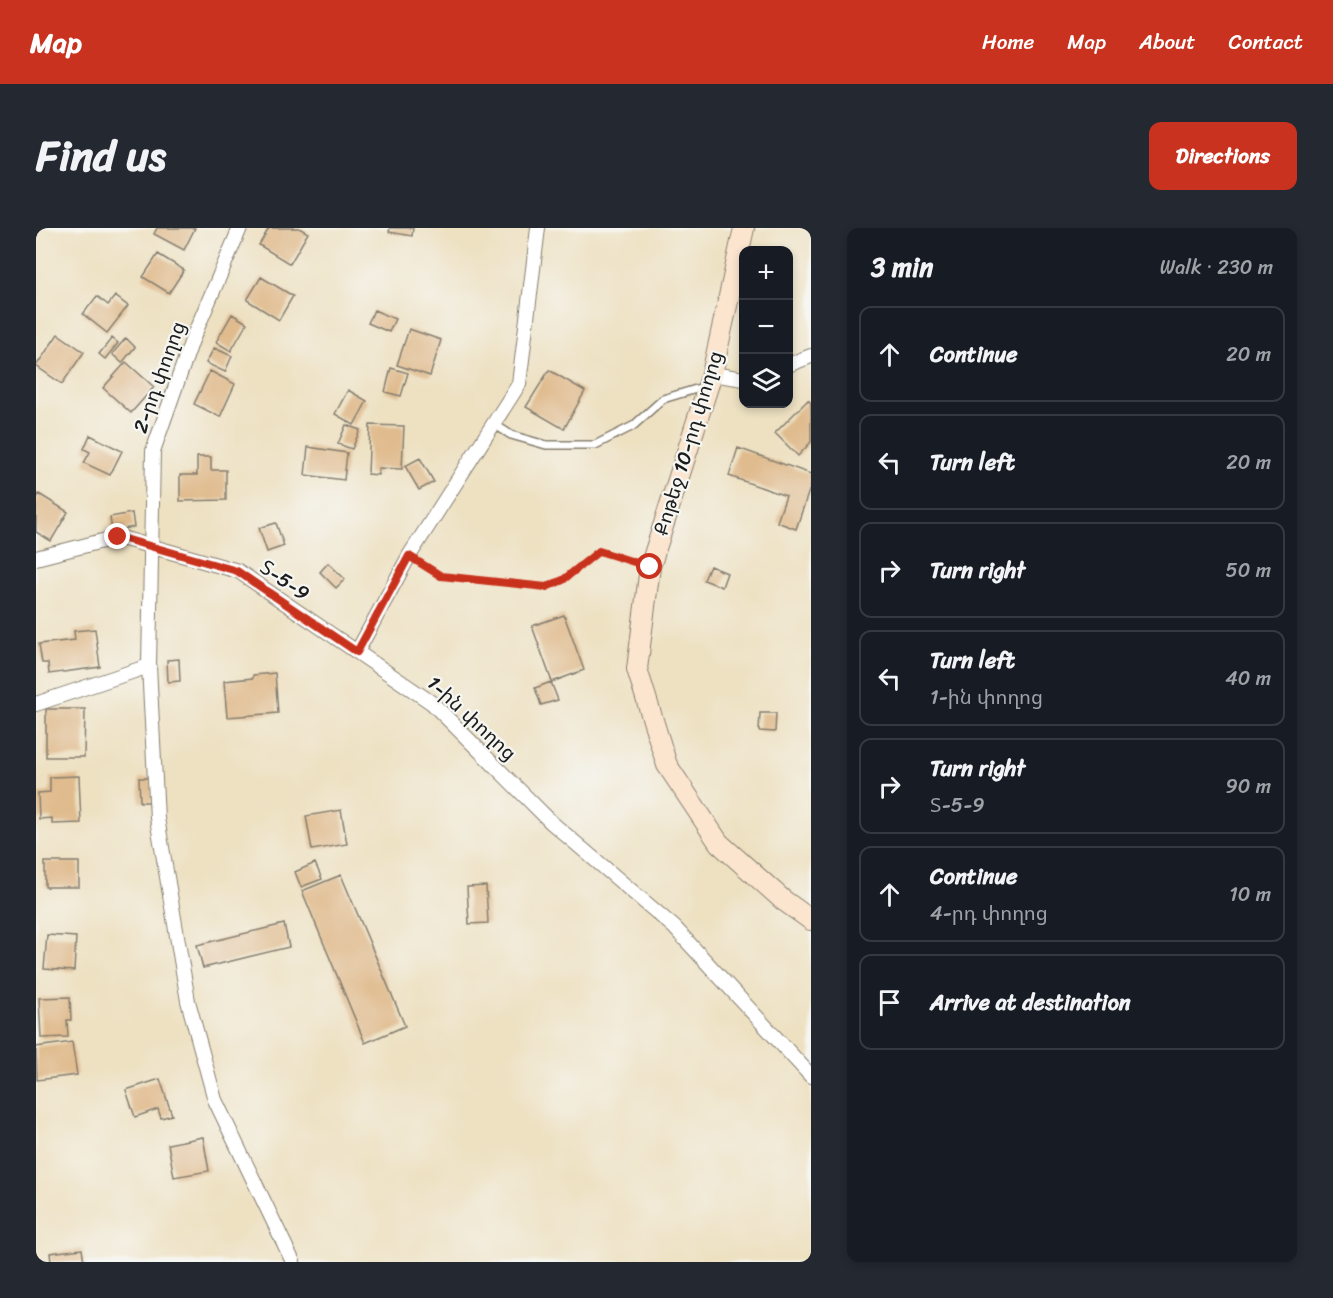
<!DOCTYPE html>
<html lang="en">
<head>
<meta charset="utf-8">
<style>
	:root { --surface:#171b24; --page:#242831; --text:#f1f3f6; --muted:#9ea1a6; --line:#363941; --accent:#c8321e }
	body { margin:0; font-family:Sriracha,"Noto Sans Armenian",sans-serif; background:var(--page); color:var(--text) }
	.controls { position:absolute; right:18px; top:18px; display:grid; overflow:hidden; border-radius:12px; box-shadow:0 3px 9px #0003 }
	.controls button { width:54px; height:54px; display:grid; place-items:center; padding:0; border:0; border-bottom:2px solid var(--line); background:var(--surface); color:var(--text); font:30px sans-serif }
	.stop { position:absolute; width:18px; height:18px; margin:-14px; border:4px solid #c8321e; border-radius:50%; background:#fff }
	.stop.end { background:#c8321e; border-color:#fff; box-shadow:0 2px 6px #0008 }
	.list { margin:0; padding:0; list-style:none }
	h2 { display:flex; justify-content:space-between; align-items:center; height:78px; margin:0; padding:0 24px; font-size:26px }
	h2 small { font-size:20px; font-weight:400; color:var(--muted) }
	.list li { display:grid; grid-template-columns:39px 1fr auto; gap:18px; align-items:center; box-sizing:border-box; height:96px; margin:0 12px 12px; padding:0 12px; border:2px solid var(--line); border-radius:12px }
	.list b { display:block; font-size:22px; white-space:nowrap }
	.list p { margin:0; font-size:20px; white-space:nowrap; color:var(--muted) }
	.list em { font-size:20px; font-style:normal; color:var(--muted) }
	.icon { flex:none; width:33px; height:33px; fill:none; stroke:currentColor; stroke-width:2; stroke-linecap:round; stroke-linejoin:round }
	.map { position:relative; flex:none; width:775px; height:1034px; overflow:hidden; border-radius:12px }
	header { display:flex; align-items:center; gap:36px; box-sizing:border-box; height:84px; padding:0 30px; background:var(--accent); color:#fff }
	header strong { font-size:28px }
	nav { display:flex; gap:33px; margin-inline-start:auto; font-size:21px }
	.intro { display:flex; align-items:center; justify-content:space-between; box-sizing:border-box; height:144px; padding:0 36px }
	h1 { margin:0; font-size:42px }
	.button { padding:15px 27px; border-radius:12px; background:var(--accent); color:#fff; font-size:21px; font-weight:700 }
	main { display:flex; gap:36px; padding:0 36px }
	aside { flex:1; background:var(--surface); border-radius:12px; box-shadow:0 3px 9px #0003 }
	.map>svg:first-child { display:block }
</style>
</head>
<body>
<header>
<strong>Map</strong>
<nav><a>Home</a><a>Map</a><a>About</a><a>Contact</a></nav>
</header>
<div class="intro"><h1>Find us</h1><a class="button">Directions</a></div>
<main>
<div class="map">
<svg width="775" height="1034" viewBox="0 0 775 1034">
	<rect width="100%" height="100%" fill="#f6f6f2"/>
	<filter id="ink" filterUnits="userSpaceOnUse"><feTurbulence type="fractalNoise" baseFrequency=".0167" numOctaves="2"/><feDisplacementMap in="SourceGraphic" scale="12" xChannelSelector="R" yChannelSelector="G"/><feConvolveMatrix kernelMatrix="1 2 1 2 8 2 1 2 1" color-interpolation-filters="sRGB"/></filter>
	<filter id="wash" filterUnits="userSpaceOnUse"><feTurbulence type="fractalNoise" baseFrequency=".008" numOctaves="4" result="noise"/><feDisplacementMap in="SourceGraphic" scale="24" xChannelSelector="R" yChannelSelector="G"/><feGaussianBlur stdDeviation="1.35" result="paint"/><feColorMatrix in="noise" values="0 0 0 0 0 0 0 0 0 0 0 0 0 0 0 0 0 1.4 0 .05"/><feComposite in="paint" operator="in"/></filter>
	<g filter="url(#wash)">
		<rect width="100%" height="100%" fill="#eee1c2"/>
		<g id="blocks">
			<path fill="#e0bb8e" d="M 121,0 L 159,0 L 148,22 L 118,6 Z
				M 233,0 L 263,0 L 272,5 L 254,36 L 223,17 Z
				M 354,0 L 377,0 L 376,8 L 353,4 Z
				M 122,26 L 148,42 L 133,65 L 107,49 Z
				M 225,49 L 257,68 L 243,92 L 211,72 Z
				M 61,68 L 72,77 L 79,68 L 92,78 L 71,105 L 47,86 Z
				M 338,82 L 359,91 L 353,104 L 332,95 Z
				M 196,86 L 211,95 L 195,123 L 180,114 Z
				M 373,101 L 405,112 L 394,148 L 361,137 Z
				M 22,106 L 48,124 L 26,156 L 0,138 Z
				M 76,110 L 82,115 L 69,131 L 63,126 Z
				M 90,110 L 99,119 L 86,135 L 76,126 Z
				M 178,120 L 196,128 L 189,144 L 170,135 Z
				M 90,134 L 118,159 L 95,185 L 67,160 Z
				M 355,140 L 372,145 L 365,168 L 349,164 Z
				M 513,142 L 549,163 L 528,201 L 490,179 Z
				M 174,143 L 199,156 L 184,189 L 158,176 Z
				M 312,162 L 331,173 L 318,197 L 299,186 Z
				M 772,172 L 775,175 L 775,214 L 762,228 L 739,205 Z
				M 310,197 L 324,202 L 316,221 L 302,216 Z
				M 334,197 L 368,198 L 366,241 L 342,240 L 342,247 L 332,246 Z
				M 54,207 L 86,223 L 74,247 L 48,235 L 54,224 L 48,221 Z
				M 272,219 L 311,225 L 308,252 L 269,247 Z
				M 702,220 L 775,246 L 775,257 L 760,301 L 741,294 L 750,268 L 693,248 Z
				M 161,229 L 175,229 L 175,242 L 190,242 L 190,272 L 144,273 L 144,247 L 161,247 Z
				M 384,230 L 398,254 L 383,262 L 369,238 Z
				M 3,266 L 32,284 L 15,313 L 0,304 L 0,272 Z
				M 96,285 L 98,299 L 76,303 L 74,289 Z
				M 240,295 L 248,318 L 231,324 L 223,300 Z
				M 292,335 L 309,351 L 300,360 L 284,344 Z
				M 674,338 L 691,345 L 686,359 L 668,352 Z
				M 528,387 L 548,442 L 516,454 L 496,398 Z
				M 59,401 L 64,439 L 13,446 L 12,435 L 6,435 L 3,416 L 39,412 L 38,403 Z
				M 143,431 L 144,453 L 132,454 L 131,432 Z
				M 239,445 L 242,485 L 191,489 L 188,453 L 217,450 L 217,447 Z
				M 515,454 L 522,472 L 505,477 L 499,460 Z
				M 10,481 L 49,481 L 48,529 L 10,529 Z
				M 724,485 L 740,485 L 739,504 L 723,503 Z
				M 43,548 L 45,595 L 16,596 L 16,590 L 3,591 L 2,565 L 14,564 L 14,549 Z
				M 103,550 L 115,550 L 116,574 L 104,574 Z
				M 305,582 L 311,616 L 276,622 L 270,588 Z
				M 9,634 L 43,634 L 43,659 L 9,659 Z
				M 279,635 L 286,651 L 265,659 L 259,644 Z
				M 305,647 L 369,798 L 329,815 L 266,663 Z
				M 450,658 L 452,695 L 433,696 L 431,659 Z
				M 248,696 L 253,719 L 167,740 L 161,717 Z
				M 11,707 L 40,709 L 38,743 L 8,741 Z
				M 34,769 L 35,792 L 31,792 L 32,809 L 5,810 L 3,770 Z
				M 36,814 L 41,847 L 1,852 L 0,819 Z
				M 124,851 L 136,887 L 125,890 L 122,881 L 99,889 L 90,862 Z
				M 167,909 L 173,943 L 138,949 L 132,916 Z
				M 46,1021 L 48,1034 L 15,1034 L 14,1025 Z"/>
		</g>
	</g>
	<g filter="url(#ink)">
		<use href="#blocks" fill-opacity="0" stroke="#857e6f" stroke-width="1.5"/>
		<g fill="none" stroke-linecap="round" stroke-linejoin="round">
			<defs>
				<path id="lane" d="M 458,196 L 475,207 L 510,217 L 559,217 L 597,198 L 627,171 L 670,158"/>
				<path id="street" d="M 204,0 L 156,112 L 117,223 L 113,438 L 121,590 L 152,773 L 179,872 L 257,1034
					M 752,137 L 775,128
					M 676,146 L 708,151
					M 0,330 L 82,309 L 202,343 L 396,475 L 516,595 L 638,699 L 775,848
					M 321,424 L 373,328 L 483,156 L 502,0
					M 0,476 L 113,438"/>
				<path id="secondary" d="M 708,0 L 676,146 L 614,339 L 601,441 L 631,537 L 683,615 L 747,672 L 775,692"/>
			</defs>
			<use href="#lane" stroke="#857e6f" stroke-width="10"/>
			<use href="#street" stroke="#857e6f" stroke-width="16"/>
			<use href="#secondary" stroke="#857e6f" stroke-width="22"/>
			<path stroke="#857e6f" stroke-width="3" stroke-dasharray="4.5 4.5" stroke-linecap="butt" d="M 385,335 L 405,348 L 510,359 L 527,352 L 563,323 L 598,334"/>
			<use href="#lane" stroke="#fff" stroke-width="7"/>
			<use href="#street" stroke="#fff" stroke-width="14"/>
			<use href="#secondary" stroke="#fbe5cf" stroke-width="20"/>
		</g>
	</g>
	<g fill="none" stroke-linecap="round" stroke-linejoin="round" filter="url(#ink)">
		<path stroke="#c8321e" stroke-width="8" d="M 82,309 L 201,343 L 321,424 L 373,328 L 405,348 L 510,359 L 527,352 L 563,323 L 614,339"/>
	</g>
	<g text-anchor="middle" stroke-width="4.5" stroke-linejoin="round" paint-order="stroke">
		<g font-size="20" fill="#1c1c1c" stroke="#f6f6f2">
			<text transform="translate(123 149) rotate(-70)" y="7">2-րդ փողոց</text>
			<text transform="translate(652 215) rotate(-73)" y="7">Քոթեջ 10-րդ փողոց</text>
			<text transform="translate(249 352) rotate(34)" y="7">Տ-5-9</text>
			<text transform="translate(436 490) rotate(43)" y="7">1-ին փողոց</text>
		</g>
	</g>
</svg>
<div class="controls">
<button>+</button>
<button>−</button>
<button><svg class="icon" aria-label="layers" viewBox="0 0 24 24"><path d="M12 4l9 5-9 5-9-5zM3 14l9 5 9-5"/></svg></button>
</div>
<div class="stop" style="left:614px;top:339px"></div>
<div class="stop end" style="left:82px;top:309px"></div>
</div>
<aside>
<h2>3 min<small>Walk · 230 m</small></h2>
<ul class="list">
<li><svg class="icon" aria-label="ahead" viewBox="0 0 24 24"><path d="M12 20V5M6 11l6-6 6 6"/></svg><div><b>Continue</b></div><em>20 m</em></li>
<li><svg class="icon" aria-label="left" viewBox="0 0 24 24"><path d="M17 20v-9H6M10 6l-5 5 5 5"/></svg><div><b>Turn left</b></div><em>20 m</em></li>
<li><svg class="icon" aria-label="right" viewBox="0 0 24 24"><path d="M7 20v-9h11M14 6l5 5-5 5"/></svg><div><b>Turn right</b></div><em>50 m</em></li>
<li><svg class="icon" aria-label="left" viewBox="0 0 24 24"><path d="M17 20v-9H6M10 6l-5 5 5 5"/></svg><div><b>Turn left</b><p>1-ին փողոց</p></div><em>40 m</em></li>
<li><svg class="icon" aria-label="right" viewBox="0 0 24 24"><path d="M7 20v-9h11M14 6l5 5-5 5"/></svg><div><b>Turn right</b><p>Տ-5-9</p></div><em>90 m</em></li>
<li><svg class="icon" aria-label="ahead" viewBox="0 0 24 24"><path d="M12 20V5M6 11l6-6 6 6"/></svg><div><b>Continue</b><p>4-րդ փողոց</p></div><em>10 m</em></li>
<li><svg class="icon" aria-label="arrive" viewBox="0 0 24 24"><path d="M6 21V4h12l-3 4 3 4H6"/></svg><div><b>Arrive at destination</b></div></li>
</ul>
</aside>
</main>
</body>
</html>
